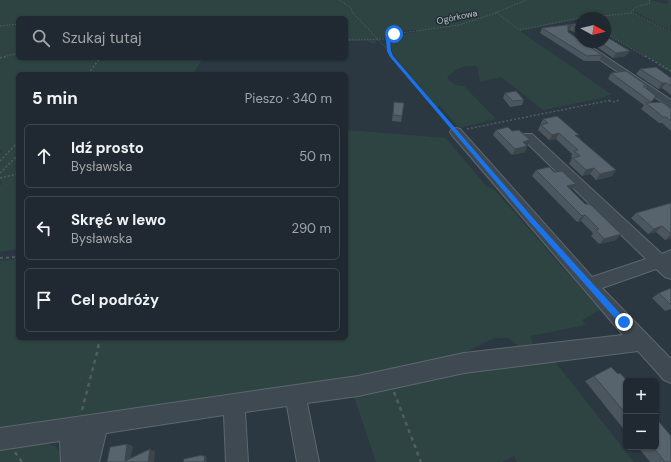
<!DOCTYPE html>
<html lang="pl">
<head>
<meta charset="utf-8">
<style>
	:root { --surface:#202931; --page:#283139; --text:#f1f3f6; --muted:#a2a6ab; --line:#3d454d }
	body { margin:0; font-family:"DM Sans",sans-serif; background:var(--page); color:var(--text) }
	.controls { position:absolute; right:12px; bottom:12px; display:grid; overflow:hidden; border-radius:6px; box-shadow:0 1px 3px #0004 }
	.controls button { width:36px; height:36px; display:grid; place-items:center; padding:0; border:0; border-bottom:1px solid var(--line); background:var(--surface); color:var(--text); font:20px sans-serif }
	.compass { position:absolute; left:575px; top:12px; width:36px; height:36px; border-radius:50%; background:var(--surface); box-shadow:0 1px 3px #0004; rotate:98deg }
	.stop { position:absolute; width:12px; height:12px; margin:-9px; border:3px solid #1a73e8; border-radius:50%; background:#fff }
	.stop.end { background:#1a73e8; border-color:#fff; box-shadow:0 1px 4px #0008 }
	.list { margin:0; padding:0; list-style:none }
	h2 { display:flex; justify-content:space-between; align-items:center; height:52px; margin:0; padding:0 16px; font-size:17px }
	h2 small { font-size:13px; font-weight:400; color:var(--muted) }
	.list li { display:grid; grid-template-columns:26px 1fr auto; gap:12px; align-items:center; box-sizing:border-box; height:64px; margin:0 8px 8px; padding:0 8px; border:1px solid var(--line); border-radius:6px }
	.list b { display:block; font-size:15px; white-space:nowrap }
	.list p { margin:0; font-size:13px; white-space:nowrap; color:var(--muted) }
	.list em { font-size:13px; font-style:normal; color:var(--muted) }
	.icon { flex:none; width:22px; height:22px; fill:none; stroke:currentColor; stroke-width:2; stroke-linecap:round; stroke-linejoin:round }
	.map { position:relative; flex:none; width:671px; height:462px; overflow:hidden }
	.search { position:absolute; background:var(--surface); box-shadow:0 1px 3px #0004; left:16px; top:16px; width:332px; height:44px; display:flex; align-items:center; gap:10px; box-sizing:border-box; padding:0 14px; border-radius:6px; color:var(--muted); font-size:15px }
	.panel { position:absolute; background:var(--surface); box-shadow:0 1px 3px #0004; left:16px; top:72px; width:332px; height:268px; border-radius:6px }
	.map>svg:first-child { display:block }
</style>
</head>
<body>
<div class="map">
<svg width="671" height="462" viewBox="0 0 671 462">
	<rect width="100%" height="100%" fill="#2b3741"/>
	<path fill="#2e4442" d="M 0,0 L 650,0 L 666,4 L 669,2 L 666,0 L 671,0 L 671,31 L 635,12 L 632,13 L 671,33 L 671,73 L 657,65 L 660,64 L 605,33 L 605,18 L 581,18 L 581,20 L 579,19 L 520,31 L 611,94 L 602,98 L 543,110 L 501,77 L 480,82 L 477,67 C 466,63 454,70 447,78 L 455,85 L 464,86 L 496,119 L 459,128 L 440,106 L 437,107 L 391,52 L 392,51 L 390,38 L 397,35 L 417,32 L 416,30 L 401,31 L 395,28 L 389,29 L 388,31 L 391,34 L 386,38 L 379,39 L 374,44 L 365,41 L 346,41 L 346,18 L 18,18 L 18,58 L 203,58 L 193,74 L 18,74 L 18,249 L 0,252 L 0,185 L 2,184 L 0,181 L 0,153 L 3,150 L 0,150 Z
		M 346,130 L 446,138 L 486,186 L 493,188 L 600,310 L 582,320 L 586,325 L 531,336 L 533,348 L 521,349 L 509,338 L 495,338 L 457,356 L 363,375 L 297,392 L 100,412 L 0,428 L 0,261 L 13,260 L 18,257 L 18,338 L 346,338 Z
		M 553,359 L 634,462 L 517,462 L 514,456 L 502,462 L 376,462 L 353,394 L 440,375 Z
		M 35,440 L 55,446 L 68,462 L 0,462 L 0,446 Z"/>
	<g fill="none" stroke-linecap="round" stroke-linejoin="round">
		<defs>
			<path id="minor" d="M 584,42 L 671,100 L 671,108 L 581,47 L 580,45 Z
				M 456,128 L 460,129 L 592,277 L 646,259 L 524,140 L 522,137 L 524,134 L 532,134 L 662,254 L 671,250 L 671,279 L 665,277 L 656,269 L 602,288 L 671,359 L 671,383 L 664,380 L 638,351 L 464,373 L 358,396 L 307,403 L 319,462 L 297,462 L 287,406 L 245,412 L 248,462 L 226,462 L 224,415 L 106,433 L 99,462 L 61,462 L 60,441 L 0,450 L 0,428 L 358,376 L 464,353 L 623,335 L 452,135 L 450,132 L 452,129 Z"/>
		</defs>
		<use href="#minor" stroke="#5d676e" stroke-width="2"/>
		<path stroke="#4d5f5f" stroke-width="1" stroke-dasharray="1.5 1.5" stroke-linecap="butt" d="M 339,0 L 351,8 L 352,12 L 389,51
			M 649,0 L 650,3 L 636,7 L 631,12 L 671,32
			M 496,12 L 519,30 L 580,18
			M 582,18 L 632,13
			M 0,26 L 18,24
			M 605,33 L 646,57
			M 388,39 L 389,51 L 393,57
			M 388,39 L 394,34 L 459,25 L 493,14 L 526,0
			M 346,40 L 388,39
			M 4,57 L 18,53"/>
		<path stroke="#4d5f5f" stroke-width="1.5" stroke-dasharray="2 2" stroke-linecap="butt" d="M 392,56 L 450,125
			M 645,56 L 671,71
			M 0,58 L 8,56
			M 88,74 L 100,58
			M 609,101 L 615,102 L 619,100
			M 467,129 L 611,100
			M 0,161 L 18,142
			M 0,173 L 18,155
			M 0,178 L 18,174"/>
		<path stroke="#4d5f5f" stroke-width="2" stroke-dasharray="3 3" stroke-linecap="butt" d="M 0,258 L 18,257"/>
		<path stroke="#4d5f5f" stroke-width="2.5" stroke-dasharray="4 4" stroke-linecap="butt" d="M 394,392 L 421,462
			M 82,410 L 98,349 L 99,338
			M 15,452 L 22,462"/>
		<use href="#minor" fill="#3f4951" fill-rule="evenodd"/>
	</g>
	<path fill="#4b565e" d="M 581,23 L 581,36 L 570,30 L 568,30 L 568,32 L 602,55 L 599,61 L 584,61 L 540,33 L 542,28 Z
		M 590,42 L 605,42 L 626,56 L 613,58 Z
		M 640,69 L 671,78 L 671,95 L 662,88 L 658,89 L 636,74 Z
		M 611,73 L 648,86 L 646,88 L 656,96 L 651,103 L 671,109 L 671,131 L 662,123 L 659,123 L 641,109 L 644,105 L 608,79 Z
		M 505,93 L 524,100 L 522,105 L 510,107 L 503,98 Z
		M 394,102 L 404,103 L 401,122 L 392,121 Z
		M 543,119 L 578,137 L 612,176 L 596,180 L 590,174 L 582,176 L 569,164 L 572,158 L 571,157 L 572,154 L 556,139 L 549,140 L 538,130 Z
		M 496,130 L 527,146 L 525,152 L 512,155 L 493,135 Z
		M 536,170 L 571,190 L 616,240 L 599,244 L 591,236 L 593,233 L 581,221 L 577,222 L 532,176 Z
		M 671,203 L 671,238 L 665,240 L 656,232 L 648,234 L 631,218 L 636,213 Z
		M 671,288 L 671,309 L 665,311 L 652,298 L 659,293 Z
		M 594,376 L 624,382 L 626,384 L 626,432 L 585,381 Z
		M 638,447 L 656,447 L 671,462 L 650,462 Z"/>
	<path fill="#3d464c" d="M 568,25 L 572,25 L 570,30 L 566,31 Z
		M 630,51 L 626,56 L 613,58 L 616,53 Z
		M 662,83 L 666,83 L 662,88 L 658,89 Z
		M 559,133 L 556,139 L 549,140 L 552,135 Z
		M 530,140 L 527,146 L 523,142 Z
		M 527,146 L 525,152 L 512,155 L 515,149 Z
		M 594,168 L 590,174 L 582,176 L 586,170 Z
		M 616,170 L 612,176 L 596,180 L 600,174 Z
		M 576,184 L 572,190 L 567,186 Z
		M 585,215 L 581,221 L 577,222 L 582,216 Z
		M 662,226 L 656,232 L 648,234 L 654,229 Z
		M 621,234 L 616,240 L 599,244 L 604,239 Z
		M 671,234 L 671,238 L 665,240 Z
		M 127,444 L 133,446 L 130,462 L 125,461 Z
		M 150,449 L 155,451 L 154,462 L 148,462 Z
		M 205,456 L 207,457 L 206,462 L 204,462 Z"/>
	<path fill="#57646d" stroke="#3d464c" d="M 581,23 L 581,30 L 572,25 L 568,25 L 568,32 L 581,41 L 581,42 L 583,42 L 602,55 L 587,56 L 542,28 Z
		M 605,36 L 630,51 L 616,53 L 600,42 L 605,42 Z
		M 656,67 L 671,78 L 671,86 L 666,83 L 662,83 L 640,69 Z
		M 626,71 L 648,86 L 643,86 L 656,96 L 651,102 L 611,73 Z
		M 516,91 L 524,100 L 513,101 L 505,93 Z
		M 394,102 L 404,103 L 402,116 L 393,115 Z
		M 662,102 L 671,109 L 671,121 L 666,117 L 663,117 L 646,103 Z
		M 557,116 L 579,135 L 575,135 L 616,170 L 600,174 L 594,168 L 586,170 L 573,158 L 580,156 L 574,151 L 578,150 L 559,133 L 552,135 L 541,125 L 548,123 L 543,119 Z
		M 508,127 L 512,131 L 519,130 L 530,140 L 523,142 L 527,146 L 515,149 L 496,130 Z
		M 549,167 L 554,172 L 562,171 L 576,184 L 567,186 L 585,204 L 590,204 L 621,234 L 604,239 L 596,230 L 599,229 L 585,215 L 582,216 L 536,170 Z
		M 671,203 L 671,234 L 662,226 L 654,229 L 636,213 Z
		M 671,288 L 671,305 L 659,293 Z
		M 611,367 L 618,374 L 620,373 L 627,381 L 624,382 L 626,384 L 626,414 L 594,376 Z
		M 656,418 L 671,436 L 671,462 L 665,462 L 653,447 L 656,447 Z
		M 127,444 L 125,461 L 150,449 L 148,462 L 107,462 L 110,447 Z
		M 202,455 L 202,456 L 205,456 L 204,462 L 183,462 L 184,459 Z"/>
	<path fill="#1a73e8" d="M 393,34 L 396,34 L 390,39 L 391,51 L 393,56 L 533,218 L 626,320 L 626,325 L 621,325 L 529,221 L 390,57 L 387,51 L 386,39 Z"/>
	<g text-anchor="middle" stroke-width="3" stroke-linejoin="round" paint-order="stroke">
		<g font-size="9" fill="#bcc4cb" stroke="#232e36">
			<text transform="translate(457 17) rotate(-12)" y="3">Ogórkowa</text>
		</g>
	</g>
</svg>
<div class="controls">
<button>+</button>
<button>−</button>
</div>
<svg class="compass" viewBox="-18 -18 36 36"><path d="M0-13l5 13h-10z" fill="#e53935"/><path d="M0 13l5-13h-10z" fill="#a2a6ab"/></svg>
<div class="stop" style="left:394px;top:34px"></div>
<div class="stop end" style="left:624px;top:322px"></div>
<div class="search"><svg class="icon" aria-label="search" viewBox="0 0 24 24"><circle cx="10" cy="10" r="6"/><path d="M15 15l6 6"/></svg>Szukaj tutaj</div>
<section class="panel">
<h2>5 min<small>Pieszo · 340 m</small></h2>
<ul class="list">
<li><svg class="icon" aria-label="ahead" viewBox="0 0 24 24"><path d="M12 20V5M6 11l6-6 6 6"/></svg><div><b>Idź prosto</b><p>Bysławska</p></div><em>50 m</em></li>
<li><svg class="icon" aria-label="left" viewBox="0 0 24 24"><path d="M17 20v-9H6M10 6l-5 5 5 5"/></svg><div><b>Skręć w lewo</b><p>Bysławska</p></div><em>290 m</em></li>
<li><svg class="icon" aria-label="arrive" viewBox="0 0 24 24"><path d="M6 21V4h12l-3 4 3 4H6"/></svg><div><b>Cel podróży</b></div></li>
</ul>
</section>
</div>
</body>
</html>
